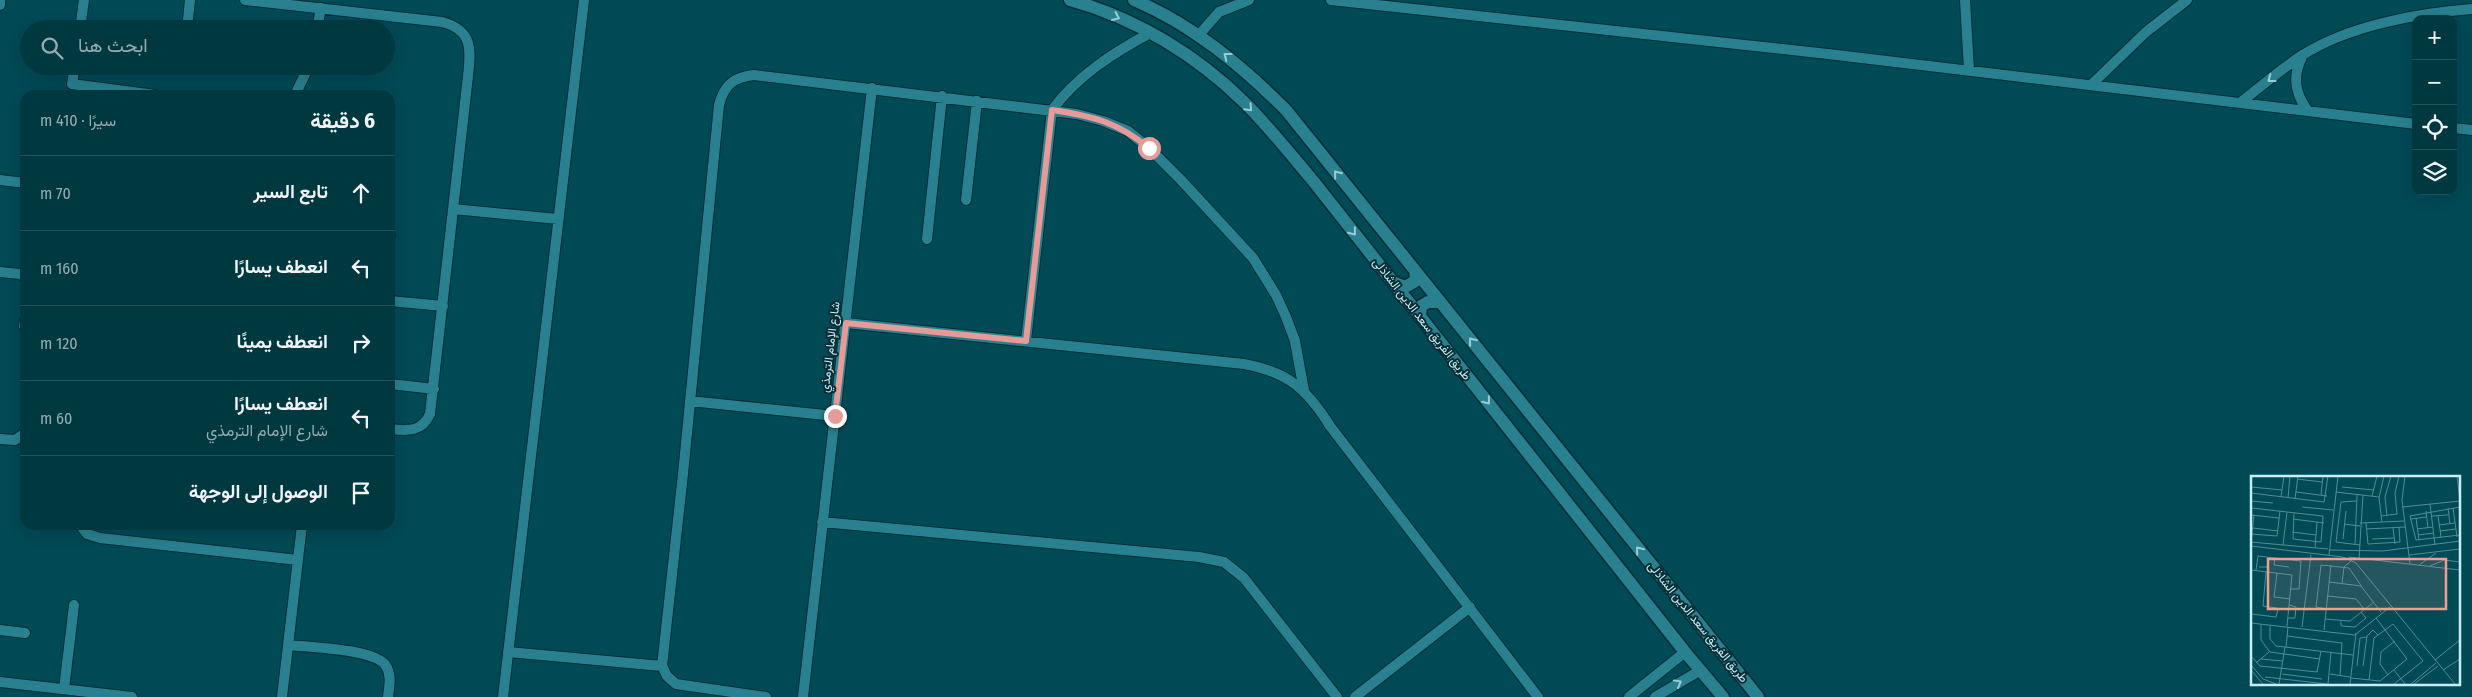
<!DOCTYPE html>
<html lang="ar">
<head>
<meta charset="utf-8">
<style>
	:root { --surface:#003840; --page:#0e434b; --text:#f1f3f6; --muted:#95acb1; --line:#225259 }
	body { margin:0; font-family:"Fira Sans Condensed",Vazirmatn,sans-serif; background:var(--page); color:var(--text); direction:rtl }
	.controls { position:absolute; right:15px; top:15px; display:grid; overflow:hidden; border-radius:10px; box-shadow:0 5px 20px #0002 }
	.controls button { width:45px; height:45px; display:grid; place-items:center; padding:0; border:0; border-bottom:1px solid var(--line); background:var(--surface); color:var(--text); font:25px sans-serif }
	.stop { position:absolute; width:15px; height:15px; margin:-11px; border:4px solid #e69b98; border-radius:50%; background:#fff }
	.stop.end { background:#e69b98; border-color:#fff; box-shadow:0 1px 5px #0008 }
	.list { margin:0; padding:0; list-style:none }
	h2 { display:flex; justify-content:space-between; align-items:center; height:65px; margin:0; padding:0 20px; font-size:21px }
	h2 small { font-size:16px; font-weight:400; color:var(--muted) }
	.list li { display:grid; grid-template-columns:32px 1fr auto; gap:15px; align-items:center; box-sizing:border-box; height:75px; padding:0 20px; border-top:1px solid var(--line) }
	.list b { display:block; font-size:19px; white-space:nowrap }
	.list p { margin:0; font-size:16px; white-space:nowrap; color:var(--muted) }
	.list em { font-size:16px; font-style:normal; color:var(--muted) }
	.icon { flex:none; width:28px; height:28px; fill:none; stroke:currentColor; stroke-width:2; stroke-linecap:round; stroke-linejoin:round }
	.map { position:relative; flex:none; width:2472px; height:697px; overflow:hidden; direction:ltr }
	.search { position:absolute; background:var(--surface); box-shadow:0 5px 20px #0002; left:20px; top:20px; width:375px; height:55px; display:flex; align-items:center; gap:12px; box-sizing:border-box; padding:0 18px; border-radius:28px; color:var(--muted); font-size:19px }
	.panel { position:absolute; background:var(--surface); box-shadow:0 5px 20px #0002; left:20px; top:90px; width:375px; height:440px; border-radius:15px; direction:rtl }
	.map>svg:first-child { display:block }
</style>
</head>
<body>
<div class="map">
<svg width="2472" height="697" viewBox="0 0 2472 697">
	<rect width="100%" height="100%" fill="#004a56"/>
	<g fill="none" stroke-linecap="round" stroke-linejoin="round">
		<defs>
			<path id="minor" d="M 245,0 L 442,22 C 473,30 471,50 468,76 L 430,414 C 422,432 408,431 390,429
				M 1331,0 L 1828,54 L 2416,124
				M 1965,0 L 1969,70
				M 0,5 L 0,0
				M 80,29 L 84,0
				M 187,29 L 190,0
				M 317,29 L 321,8
				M 1198,36 L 1219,12 L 1249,0
				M 2302,57 C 2292,77 2295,94 2308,111
				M 75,66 L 72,84 L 155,95
				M 2092,84 L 2146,32 L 2187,0
				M 295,95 L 309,66
				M 2240,103 C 2260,87 2280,70 2301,56 C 2347,26 2418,13 2472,9
				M 2453,128 L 2472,130
				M 0,180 L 25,183
				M 966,200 L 977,101
				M 453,209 L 558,219
				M 390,236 L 390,235
				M 927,239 L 942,96
				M 0,272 L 20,274 L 25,277
				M 390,301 L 443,306
				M 846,323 L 1244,364 C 1288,372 1307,389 1330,426 L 1538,697
				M 24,326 L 25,320
				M 1026,341 L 1052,110 C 1077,76 1113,53 1150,33
				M 390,384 L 434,389
				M 690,401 L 835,416
				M 0,439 L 15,440 L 25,433
				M 822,522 L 1199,557 L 1224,562 L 1244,578 L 1337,697
				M 80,525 L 87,534 L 100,538 L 298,560
				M 0,630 L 25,633
				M 288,645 C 309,647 376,649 386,666 C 392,675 389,687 388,697
				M 508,652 L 662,666
				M 0,682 L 132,697
				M 64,689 L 74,605
				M 282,697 L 302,525
				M 503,697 L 584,0
				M 766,697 L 676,684 L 667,676 L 662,666 L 683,474 L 719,105 C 724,85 734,77 754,75 L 1077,114 L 1103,121 L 1128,131 L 1149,148 L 1181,180 L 1253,258 L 1276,295 L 1286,317 L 1295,341 L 1304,391
				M 803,697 L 872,88
				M 1355,697 L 1470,607
				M 1629,697 L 1685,652
				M 1655,697 L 1701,670"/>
			<path id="tertiary" d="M 1070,0 C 1136,18 1198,56 1246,104 C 1270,128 1292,156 1314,182 L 1685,652 L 1723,697
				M 1134,0 C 1193,25 1242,66 1286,110 L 1758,697
				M 1393,282 L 1405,287 L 1414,282 L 1416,277 L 1415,271
				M 1420,317 L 1421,306 L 1428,302 L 1440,302"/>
		</defs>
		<use href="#minor" stroke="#002e36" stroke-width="12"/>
		<use href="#tertiary" stroke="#002e36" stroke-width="15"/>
		<use href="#minor" stroke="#29808f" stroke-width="10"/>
		<use href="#tertiary" stroke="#29808f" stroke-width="12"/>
	</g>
	<defs><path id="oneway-chevron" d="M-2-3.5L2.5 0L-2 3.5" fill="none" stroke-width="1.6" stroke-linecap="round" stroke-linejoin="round" transform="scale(1.25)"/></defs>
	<g stroke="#98cdd7">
		<use href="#oneway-chevron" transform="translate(1116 17) rotate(24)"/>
		<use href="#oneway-chevron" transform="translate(1227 56) rotate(-142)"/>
		<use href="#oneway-chevron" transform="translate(2271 79) rotate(143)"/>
		<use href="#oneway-chevron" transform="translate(1249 108) rotate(46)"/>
		<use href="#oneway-chevron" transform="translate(1337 174) rotate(-129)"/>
		<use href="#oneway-chevron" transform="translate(1353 232) rotate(52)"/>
		<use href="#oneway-chevron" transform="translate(1472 341) rotate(-129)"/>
		<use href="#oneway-chevron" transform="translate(1487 401) rotate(51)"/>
		<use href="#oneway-chevron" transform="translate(1639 550) rotate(-129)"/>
		<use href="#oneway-chevron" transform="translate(1678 683) rotate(-29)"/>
	</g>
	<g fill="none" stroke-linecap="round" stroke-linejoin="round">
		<path stroke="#e69b98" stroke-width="6" d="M 835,416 L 846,323 L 1026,341 L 1052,110 C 1093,116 1117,122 1149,148"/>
	</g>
	<g text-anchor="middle" stroke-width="4" stroke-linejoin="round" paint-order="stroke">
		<g font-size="12" fill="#c7eef6" stroke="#092d34">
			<text transform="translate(1422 319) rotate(52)" y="4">طريق الفريق سعد الدين الشاذلى</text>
			<text transform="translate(830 347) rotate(-83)" y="4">شارع الإمام الترمذي</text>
			<text transform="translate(1698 622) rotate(51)" y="4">طريق الفريق سعد الدين الشاذلى</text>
		</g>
	</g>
	<g transform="translate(2251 476)">
		<rect width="209" height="209" fill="#004a56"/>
		<path fill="none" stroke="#508c96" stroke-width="1" d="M 154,0 L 151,24 L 159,88M 206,0 L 209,25M 46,3 L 71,6M 0,11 L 31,14M 91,11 L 123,14M 45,16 L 76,20M 85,16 L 128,21M 0,17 L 73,26 L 77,0M 70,19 L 72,0M 121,20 L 126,0M 30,21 L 33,0M 37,22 L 39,0M 44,23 L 47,0M 0,25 L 22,27M 105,25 L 90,26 L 85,66 L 109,69M 179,28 L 184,69M 51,31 L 82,34M 151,31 L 209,25M 209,31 L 159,40 L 165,64 L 209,59M 0,32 L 1,32 L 71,40 L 72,40 L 70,66 L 42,63 L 43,37M 197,32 L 199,48M 202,32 L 206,61M 175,35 L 177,52M 0,39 L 28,42M 130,40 L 146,38 L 144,17 L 148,0M 136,40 L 134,21 L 140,0M 181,40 L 197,39M 187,40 L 190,61M 165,42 L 168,64M 42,43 L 73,47M 160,43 L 175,41M 131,46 L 128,22 L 133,0M 109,47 L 153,45M 115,47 L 117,68 L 149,66 L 148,51M 93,48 L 109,50M 188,49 L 204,47M 2,52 L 27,55M 142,52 L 144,68M 115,53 L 154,51M 166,53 L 182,51M 189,55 L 205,53M 41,56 L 65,59M 0,58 L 26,60 L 29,35M 167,59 L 183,57M 92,63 L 95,35M 121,63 L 143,62M 0,66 L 77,73M 0,66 L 3,39M 32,69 L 36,36M 104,69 L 106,19M 0,70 L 92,81 L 105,87 L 204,208M 64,72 L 66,46M 79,74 L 132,75 L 209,65M 78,79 L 87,0M 158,79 L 209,73M 98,81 L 209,94M 24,82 L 23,89 L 38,91M 108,83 L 112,19M 168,89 L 185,77M 179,90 L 193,84 L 209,86M 8,91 L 16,91 L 18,81M 0,94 L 41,99 L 36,150M 5,94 L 7,80 L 50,85 L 48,113 L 40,113M 15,96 L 12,130 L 38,134M 26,97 L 23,121 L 39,123M 78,106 L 110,110 L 130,136M 91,107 L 93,91 L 100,85M 76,120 L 105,123 L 114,134M 75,133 L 65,131 L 70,89 L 98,92 L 111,111M 0,138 L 25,141 L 27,133M 37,142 L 44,142 L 45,131 L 38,129M 74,143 L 99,145 L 123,126M 90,145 L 90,150 L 104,151 L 115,142 L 110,136M 0,147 L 104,159 L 139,131M 10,149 L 10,164 L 19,176 L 69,183M 19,149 L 19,163 L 25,170 L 102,179M 51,151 L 60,79M 73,154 L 80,89M 36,160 L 91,167 L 89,200M 35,171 L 37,151M 0,180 L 9,190 L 66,196 L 70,175M 10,183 L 32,185M 184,184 L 209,164M 5,187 L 18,176M 0,189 L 12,203 L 25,208M 106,190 L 109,162 L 116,161M 112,190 L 116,160 L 122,154 L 127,159M 0,194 L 12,208M 143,194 L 154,208M 192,194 L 209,183M 31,198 L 71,203M 79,198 L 99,201M 137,199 L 129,188 L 130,176 L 144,165M 14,201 L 76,208M 100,202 L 129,205 L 156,183 L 125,142M 118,204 L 123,162 L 142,148 L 172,185 L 143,208M 28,208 L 34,171M 77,208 L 80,176M 99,208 L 105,157M 160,208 L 185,187M 163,208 L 187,190"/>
		<path fill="#f49d8c" fill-opacity="0.15" stroke="#f49d8c" stroke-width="2.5" d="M 17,83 L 195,83 L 195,133 L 17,133 Z"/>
		<rect width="209" height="209" fill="none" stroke="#c7eef6" stroke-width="2.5"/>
	</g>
</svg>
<div class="controls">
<button>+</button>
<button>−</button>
<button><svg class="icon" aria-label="locate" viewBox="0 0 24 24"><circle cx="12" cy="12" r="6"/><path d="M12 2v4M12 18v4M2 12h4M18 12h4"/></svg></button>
<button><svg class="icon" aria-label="layers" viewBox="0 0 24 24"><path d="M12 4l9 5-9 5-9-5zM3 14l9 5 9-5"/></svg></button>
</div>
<div class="stop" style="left:1149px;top:148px"></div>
<div class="stop end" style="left:835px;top:416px"></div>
<div class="search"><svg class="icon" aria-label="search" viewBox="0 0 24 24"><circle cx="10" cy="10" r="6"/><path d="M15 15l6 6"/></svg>ابحث هنا</div>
<section class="panel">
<h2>6 دقيقة<small>سيرًا · 410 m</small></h2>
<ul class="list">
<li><svg class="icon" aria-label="ahead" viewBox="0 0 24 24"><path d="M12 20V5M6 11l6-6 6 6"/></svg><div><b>تابع السير</b></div><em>70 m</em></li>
<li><svg class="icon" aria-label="left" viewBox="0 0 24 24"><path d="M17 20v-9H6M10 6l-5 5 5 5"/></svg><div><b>انعطف يسارًا</b></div><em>160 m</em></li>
<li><svg class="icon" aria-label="right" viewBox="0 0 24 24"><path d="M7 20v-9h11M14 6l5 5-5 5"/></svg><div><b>انعطف يمينًا</b></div><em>120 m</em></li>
<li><svg class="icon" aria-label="left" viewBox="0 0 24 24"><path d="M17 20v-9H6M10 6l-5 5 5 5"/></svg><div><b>انعطف يسارًا</b><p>شارع الإمام الترمذي</p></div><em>60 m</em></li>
<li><svg class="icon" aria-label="arrive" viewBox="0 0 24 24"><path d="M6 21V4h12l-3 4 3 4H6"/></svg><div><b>الوصول إلى الوجهة</b></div></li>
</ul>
</section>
</div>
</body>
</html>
